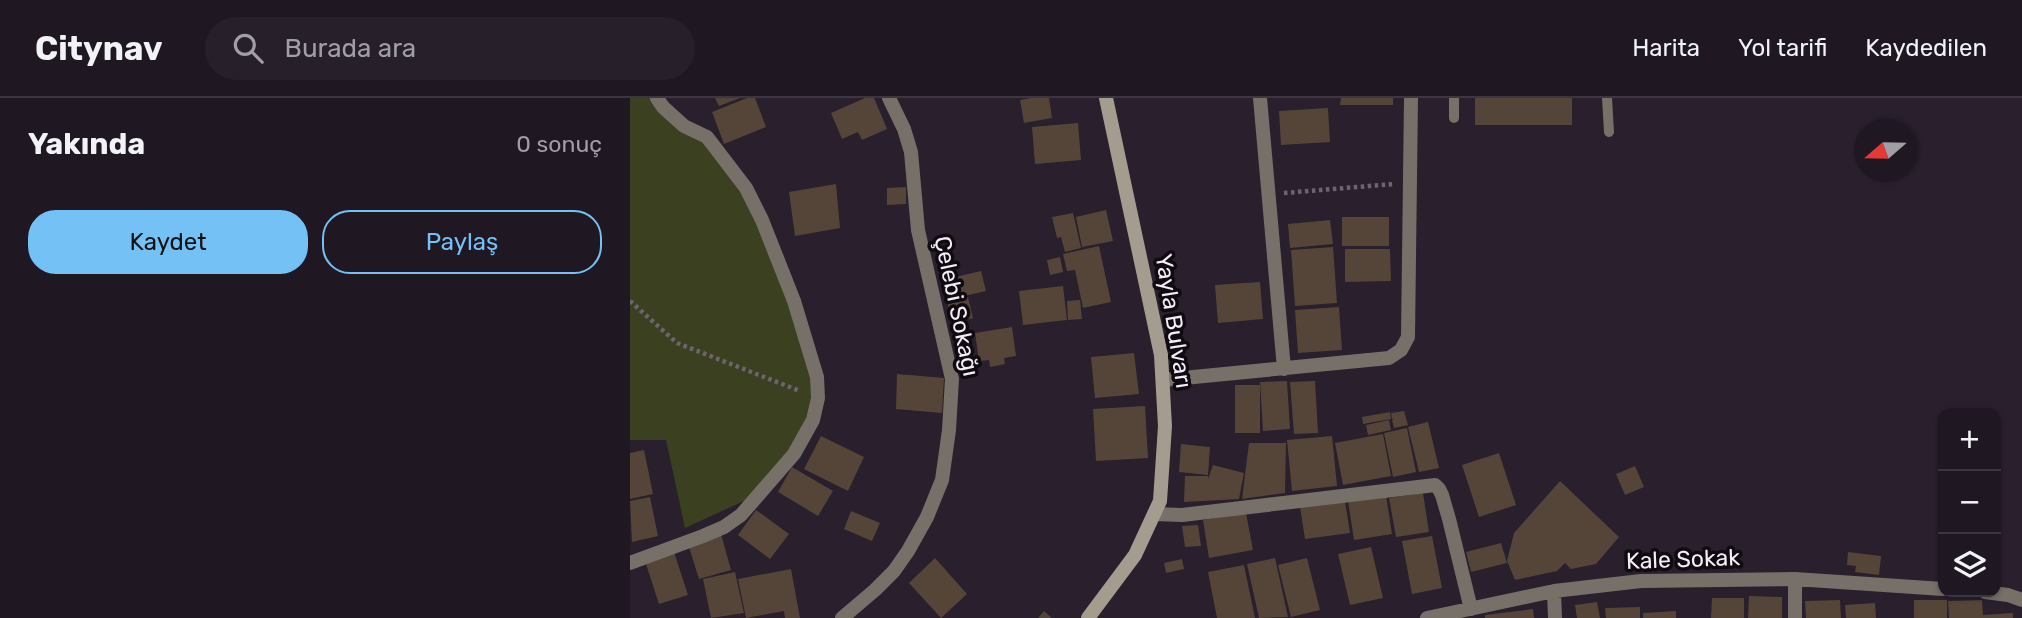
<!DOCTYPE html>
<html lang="tr">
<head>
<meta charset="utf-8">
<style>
	:root { --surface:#1f1722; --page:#27202a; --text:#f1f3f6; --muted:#a19fa5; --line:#3c3640; --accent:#73c1f5 }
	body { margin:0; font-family:Rubik,sans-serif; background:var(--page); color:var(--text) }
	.controls { position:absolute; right:21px; bottom:21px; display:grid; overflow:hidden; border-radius:14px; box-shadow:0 2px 5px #0004 }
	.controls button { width:63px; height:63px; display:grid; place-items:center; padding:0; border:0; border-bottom:2px solid var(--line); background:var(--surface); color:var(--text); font:35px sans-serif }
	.compass { position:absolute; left:1224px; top:21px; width:63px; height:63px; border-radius:50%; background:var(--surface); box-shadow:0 2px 5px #0004; rotate:250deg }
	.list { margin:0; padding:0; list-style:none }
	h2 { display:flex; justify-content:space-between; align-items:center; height:91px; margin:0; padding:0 28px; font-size:30px }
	h2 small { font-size:23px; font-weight:400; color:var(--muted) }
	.actions { display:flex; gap:14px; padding:21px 28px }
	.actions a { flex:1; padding:16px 0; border:2px solid var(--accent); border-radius:28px; text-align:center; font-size:24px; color:var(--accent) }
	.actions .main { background:var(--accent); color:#111 }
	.icon { flex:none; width:38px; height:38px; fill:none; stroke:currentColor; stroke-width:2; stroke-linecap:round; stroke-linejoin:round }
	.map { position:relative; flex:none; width:1392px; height:520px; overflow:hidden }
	header { display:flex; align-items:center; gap:42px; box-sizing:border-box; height:98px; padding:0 35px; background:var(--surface); border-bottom:2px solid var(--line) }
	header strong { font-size:33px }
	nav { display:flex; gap:38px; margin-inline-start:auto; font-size:24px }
	.search { width:490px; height:63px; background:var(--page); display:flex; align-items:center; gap:18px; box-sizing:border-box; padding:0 24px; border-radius:38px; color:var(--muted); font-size:26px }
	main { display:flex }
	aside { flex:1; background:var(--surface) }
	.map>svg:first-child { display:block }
</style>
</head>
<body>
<header>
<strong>Citynav</strong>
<div class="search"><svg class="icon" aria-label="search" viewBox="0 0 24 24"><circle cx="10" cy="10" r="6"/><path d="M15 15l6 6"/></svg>Burada ara</div>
<nav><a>Harita</a><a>Yol tarifi</a><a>Kaydedilen</a></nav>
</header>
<main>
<aside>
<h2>Yakında<small>0 sonuç</small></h2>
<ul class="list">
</ul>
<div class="actions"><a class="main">Kaydet</a><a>Paylaş</a></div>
</aside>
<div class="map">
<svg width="1392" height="520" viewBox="0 0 1392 520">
	<rect width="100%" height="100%" fill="#291f2d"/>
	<path fill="#3b4020" d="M 0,0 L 27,0 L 77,39 L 116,90 L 183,262 L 183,322 L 129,396 L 55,430 L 36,342 L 0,342 Z"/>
	<path fill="#544538" d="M 85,0 L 110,0 L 89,8 Z
		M 117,0 L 125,0 L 136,29 L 94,46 L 82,14 Z
		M 235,0 L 244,0 L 257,31 L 232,42 L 228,34 L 212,41 L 201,15 Z
		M 401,0 L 419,0 L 422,20 L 394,25 L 390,2 Z
		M 711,0 L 763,0 L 763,7 L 710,7 Z
		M 845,0 L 942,0 L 942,27 L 845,27 Z
		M 698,10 L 700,44 L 651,47 L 649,13 Z
		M 448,25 L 451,62 L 405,66 L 402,29 Z
		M 206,86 L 210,130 L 165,138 L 159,94 Z
		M 276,89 L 276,106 L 257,107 L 257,90 Z
		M 476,112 L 483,143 L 452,149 L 446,119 Z
		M 443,115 L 451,150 L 435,154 L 431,139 L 427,140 L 422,119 Z
		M 712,119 L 759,119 L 759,148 L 712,148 Z
		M 700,122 L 703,146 L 660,150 L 658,126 Z
		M 469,148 L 481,204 L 453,210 L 445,172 L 437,173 L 433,156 Z
		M 703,149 L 707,205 L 665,208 L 661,152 Z
		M 715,151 L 760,151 L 761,183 L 715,184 Z
		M 430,159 L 433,174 L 420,177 L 417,162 Z
		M 351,173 L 356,193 L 321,201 L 317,181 Z
		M 630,184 L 633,221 L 588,225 L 585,187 Z
		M 433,188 L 437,222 L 393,227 L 389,193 Z
		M 338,199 L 343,220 L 336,222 L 338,230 L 324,234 L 317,203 Z
		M 450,202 L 452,221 L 438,222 L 437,203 Z
		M 709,209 L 712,252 L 668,255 L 665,212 Z
		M 382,229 L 386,258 L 374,260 L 375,266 L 360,269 L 359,262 L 349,263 L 345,235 Z
		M 504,255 L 509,296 L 465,300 L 461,259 Z
		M 267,276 L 314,280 L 312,315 L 266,311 Z
		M 657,283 L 660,331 L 633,333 L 630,284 Z
		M 685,283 L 688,335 L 664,336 L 660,284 Z
		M 605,287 L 630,287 L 630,335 L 605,335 Z
		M 515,308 L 518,360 L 466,363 L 463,311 Z
		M 774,313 L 778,327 L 764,330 L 762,322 L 764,321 L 762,321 L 761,315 Z
		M 760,314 L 761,321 L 733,326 L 732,319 Z
		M 759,322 L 761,332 L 738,337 L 736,327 Z
		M 798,324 L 809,370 L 789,374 L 778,329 Z
		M 777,330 L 786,374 L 763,379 L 754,335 Z
		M 753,336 L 761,378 L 713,387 L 705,345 Z
		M 191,338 L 234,359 L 218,393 L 174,371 Z
		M 702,338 L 707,388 L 662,393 L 657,342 Z
		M 619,345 L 656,345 L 655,395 L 612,401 Z
		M 551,346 L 580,349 L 578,377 L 549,374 Z
		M 14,352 L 23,396 L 0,401 L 0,355 Z
		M 869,355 L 886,407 L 849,419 L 832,367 Z
		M 583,367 L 614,375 L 609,401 L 554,404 L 555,378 L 578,378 L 578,381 Z
		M 1005,368 L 1014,389 L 995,397 L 986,376 Z
		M 162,369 L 203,393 L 188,418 L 148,394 Z
		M 930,383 L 989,439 L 966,466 L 941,471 L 935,465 L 927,473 L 885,482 L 877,463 L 884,435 Z
		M 793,395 L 799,434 L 766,439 L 759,400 Z
		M 756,397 L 762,436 L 724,442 L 718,403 Z
		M 20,399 L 28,438 L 2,444 L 0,403 Z
		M 715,403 L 720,435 L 675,441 L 670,409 Z
		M 126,412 L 159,436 L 140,461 L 108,437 Z
		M 221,413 L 250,425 L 242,443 L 214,431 Z
		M 616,415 L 623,452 L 579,460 L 573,422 Z
		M 568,427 L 571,448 L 555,449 L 552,428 Z
		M 91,436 L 101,472 L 69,481 L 58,446 Z
		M 802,438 L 812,490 L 782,496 L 772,443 Z
		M 871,445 L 877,465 L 841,474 L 836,454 Z
		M 741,449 L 753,500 L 720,507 L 708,456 Z
		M 44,454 L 58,497 L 29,506 L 15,463 Z
		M 1218,454 L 1251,458 L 1249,477 L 1225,474 L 1226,468 L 1217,467 Z
		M 305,460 L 337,496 L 311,520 L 279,485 Z
		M 645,460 L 658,519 L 629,520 L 617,466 Z
		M 677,460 L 690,512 L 661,519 L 648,467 Z
		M 552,461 L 554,471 L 536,475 L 534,465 Z
		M 614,467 L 625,520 L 587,520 L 578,474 Z
		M 161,471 L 170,520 L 155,520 L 154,513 L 116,520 L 108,481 Z
		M 105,474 L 114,515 L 81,520 L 73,481 Z
		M 1119,498 L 1152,499 L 1152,520 L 1118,520 Z
		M 1082,500 L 1114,500 L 1114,520 L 1081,520 Z
		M 1210,502 L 1211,520 L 1176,520 L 1175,503 Z
		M 1284,502 L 1317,502 L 1317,520 L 1284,520 Z
		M 1352,502 L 1353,517 L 1383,515 L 1383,520 L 1319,520 L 1318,503 Z
		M 967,504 L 970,520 L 947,520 L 945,507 Z
		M 1245,505 L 1246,520 L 1216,520 L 1215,507 Z
		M 1010,509 L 1010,520 L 976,520 L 975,510 Z
		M 903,511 L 904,520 L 855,520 L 855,517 Z
		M 414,513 L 422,520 L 408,520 Z
		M 1046,513 L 1046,520 L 1013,520 L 1013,515 Z"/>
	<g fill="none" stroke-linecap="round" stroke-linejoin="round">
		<path stroke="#6d6470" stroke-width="4.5" stroke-dasharray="3.5 3.5" stroke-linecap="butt" d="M 654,95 L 764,86
			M 0,203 L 47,245 L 170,293"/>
		<path stroke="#767069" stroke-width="10" d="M 824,0 L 824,20
			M 977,0 L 979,34"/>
		<path stroke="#767069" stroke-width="14" d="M 630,0 L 654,271
			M 533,282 L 759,260 L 771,252 L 778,239 L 781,0
			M 524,416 L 552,417 L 805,387 L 809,391 L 812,397 L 819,421 L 841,511
			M 0,465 L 73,438 L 94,429 L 111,417 L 164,356 L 183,322 L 188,300 L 187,279 L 164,203 L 132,122 L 116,90 L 77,39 L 54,28 L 33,9 L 27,0
			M 1165,481 L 1165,520
			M 924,493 L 925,520
			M 1355,494 L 1378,497 L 1392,502
			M 212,520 L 245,492 L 264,473 L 278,453 L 297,419 L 312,382 L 319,332 L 322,281 L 288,132 L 281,54 L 274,31 L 259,0
			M 797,520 L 924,493 L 1011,483 L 1165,481 L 1313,491"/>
		<path stroke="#a59c90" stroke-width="14" d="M 458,520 L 505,457 L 530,403 L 535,328 L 531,257 L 476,0"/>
	</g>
	<g text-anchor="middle" stroke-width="7" stroke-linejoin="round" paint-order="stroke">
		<g font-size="23" fill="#f4edf7" stroke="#0f0b11">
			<text transform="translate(327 208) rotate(78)" y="8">Çelebi Sokağı</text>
			<text transform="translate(544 223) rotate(81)" y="8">Yayla Bulvarı</text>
			<text transform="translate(1053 461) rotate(-2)" y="8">Kale Sokak</text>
		</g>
	</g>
</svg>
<div class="controls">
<button>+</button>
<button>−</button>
<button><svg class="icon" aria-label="layers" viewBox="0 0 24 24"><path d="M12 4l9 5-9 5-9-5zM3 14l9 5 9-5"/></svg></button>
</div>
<svg class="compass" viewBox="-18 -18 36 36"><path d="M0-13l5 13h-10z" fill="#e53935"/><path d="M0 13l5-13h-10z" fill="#a19fa5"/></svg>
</div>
</main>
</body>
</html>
